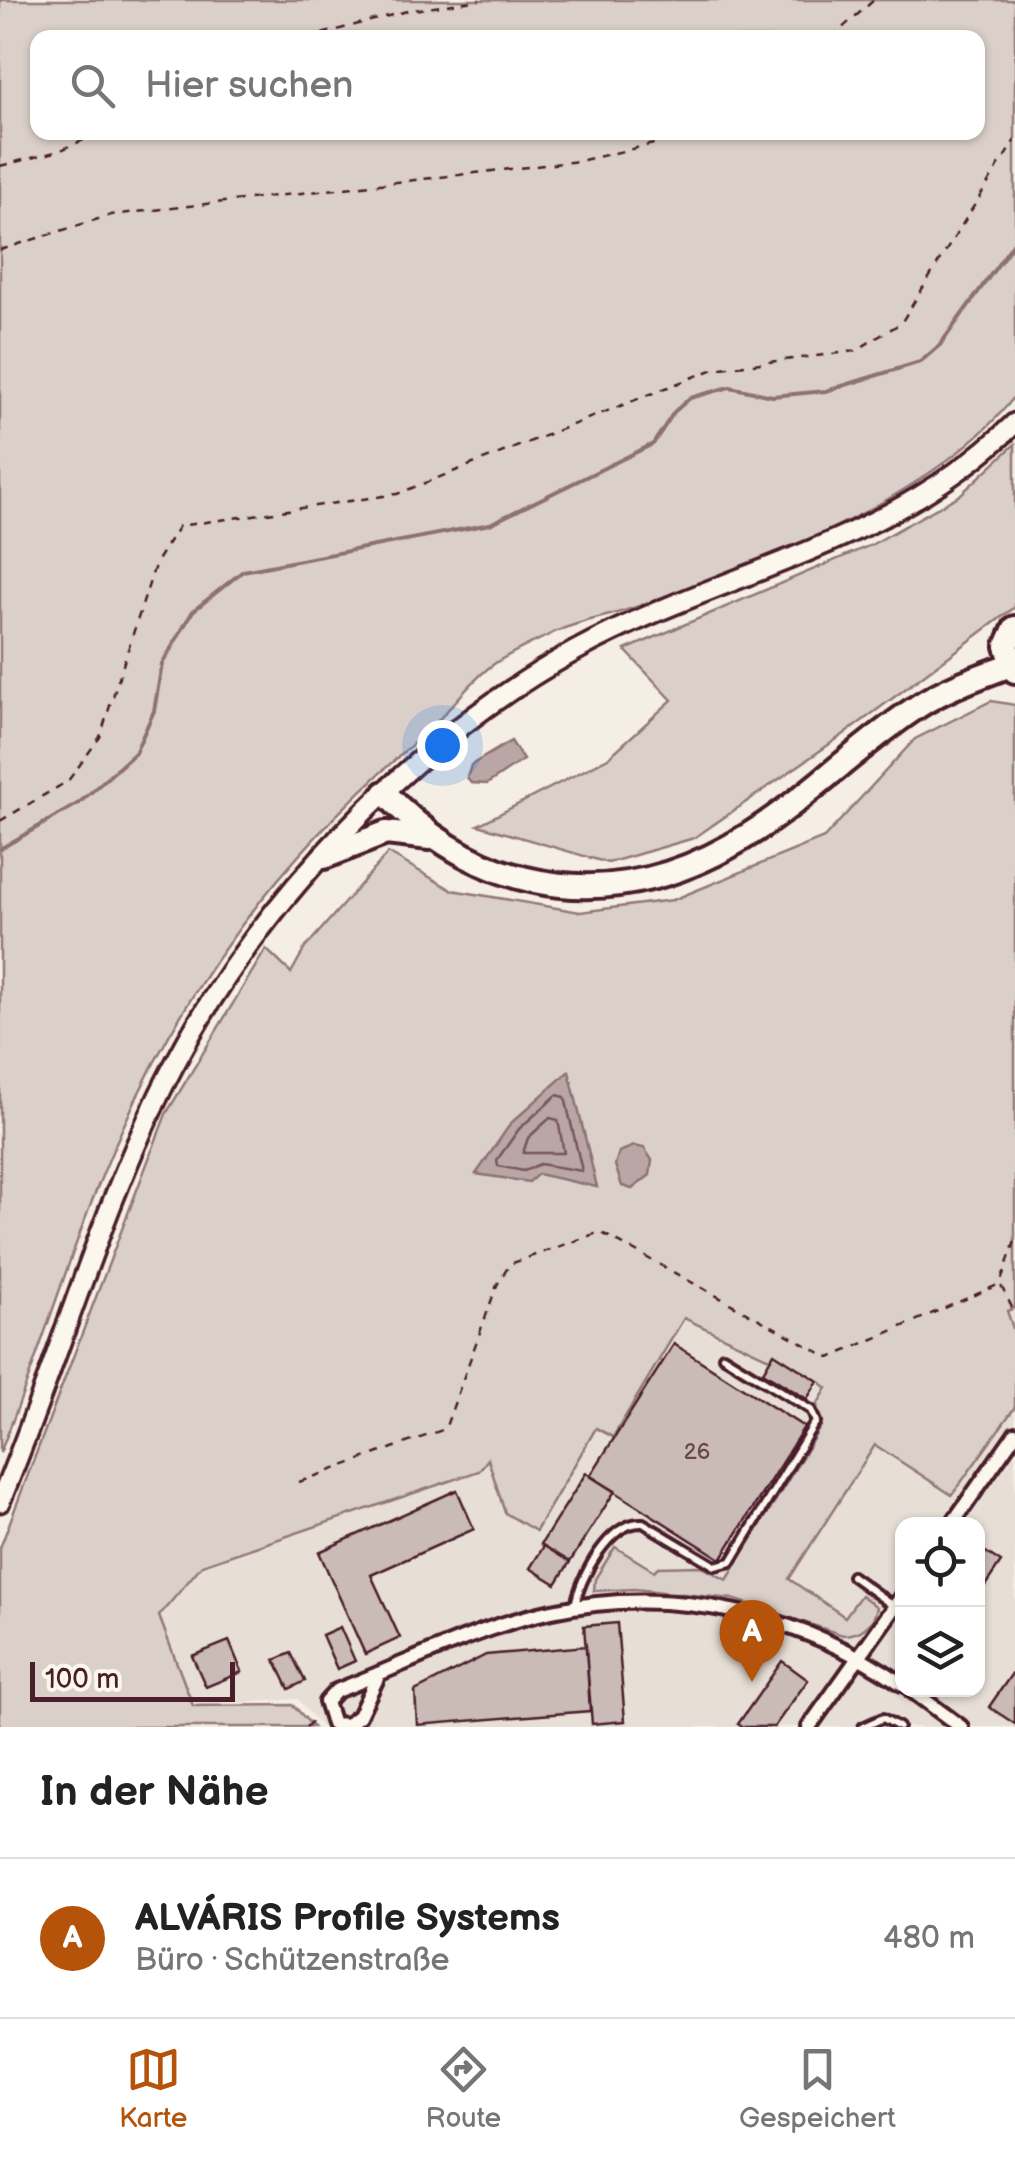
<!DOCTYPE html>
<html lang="de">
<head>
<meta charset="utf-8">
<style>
	:root { --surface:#fff; --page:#f6f6f6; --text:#222; --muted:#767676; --line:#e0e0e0; --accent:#b45309 }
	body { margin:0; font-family:"Balsamiq Sans",sans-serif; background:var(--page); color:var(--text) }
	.controls { position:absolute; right:30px; bottom:30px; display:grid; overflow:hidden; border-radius:20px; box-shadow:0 2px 8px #0004 }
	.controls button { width:90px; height:90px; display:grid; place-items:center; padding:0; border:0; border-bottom:2px solid var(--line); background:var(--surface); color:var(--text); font:50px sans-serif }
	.scale { position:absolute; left:30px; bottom:25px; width:205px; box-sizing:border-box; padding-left:10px; border:5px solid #4a1f2b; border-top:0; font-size:28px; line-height:35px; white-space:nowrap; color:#4a1f2b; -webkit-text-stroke:8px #fbf7ec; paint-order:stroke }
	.you { position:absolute; left:442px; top:745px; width:35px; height:35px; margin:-25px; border:8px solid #fff; border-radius:50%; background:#1a73e8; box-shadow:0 0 0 15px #1a73e833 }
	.badge { display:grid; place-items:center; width:65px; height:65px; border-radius:50%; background:var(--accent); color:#fff; font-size:32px; font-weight:700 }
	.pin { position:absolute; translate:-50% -82px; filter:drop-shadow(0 2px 5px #0008) }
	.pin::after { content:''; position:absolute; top:52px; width:35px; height:30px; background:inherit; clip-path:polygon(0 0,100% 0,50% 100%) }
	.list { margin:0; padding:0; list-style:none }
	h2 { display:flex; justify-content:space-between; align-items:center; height:130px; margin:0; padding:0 40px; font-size:42px }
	h2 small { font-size:32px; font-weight:400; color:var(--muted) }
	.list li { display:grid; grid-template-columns:65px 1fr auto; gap:30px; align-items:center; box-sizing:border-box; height:160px; padding:0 40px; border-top:2px solid var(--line) }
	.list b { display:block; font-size:38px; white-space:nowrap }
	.list p { margin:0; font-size:32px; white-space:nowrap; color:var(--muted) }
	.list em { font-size:32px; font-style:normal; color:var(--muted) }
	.icon { flex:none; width:55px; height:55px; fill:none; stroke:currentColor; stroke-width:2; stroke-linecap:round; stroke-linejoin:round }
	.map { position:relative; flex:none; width:1015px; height:1727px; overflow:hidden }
	.search { position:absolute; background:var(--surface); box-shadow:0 2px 8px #0004; left:30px; right:30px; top:30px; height:110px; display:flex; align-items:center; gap:25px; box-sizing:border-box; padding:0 35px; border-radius:20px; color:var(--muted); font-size:38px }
	.sheet { height:290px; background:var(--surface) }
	nav { display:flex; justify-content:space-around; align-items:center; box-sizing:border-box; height:140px; border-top:2px solid var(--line); background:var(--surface); font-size:28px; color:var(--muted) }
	nav a { display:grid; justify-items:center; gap:5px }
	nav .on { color:var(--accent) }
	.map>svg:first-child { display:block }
</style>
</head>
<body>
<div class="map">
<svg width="1015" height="1727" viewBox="0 0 1015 1727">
	<rect width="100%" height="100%" fill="#f4eee4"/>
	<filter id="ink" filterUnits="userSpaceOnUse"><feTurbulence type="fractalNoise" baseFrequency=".01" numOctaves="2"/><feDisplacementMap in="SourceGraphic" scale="20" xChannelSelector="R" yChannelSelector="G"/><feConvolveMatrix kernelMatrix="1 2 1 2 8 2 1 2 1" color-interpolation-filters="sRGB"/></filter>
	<g filter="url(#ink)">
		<path fill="#e7dfd6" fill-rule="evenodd" d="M 626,1266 L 929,1336 L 1015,1308 L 1015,1727 L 321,1727 L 298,1699 L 193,1706 L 159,1616 L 202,1565 L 479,1471 ZM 902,1524 L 978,1524 L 978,1690 L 902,1690 Z"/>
		<path fill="#dbd0c9" stroke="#92787a" stroke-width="2.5" fill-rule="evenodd" d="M 0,0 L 1015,0 L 1015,396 C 934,500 749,569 627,610 C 603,618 575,622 553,633 C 533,643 509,653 491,666 C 466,685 446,716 421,737 C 293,845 191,973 123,1127 C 75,1232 44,1345 0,1453 ZM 38,38 L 978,38 L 978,132 L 38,132 Z
			M 1015,444 L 1015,607 L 850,730 L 694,838 L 608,863 L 478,825 L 608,758 L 672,700 L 625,650 L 871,545 L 960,495 Z
			M 991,701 L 1015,705 L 1015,1308 L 1007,1311 L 1015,1334 L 1015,1407 L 952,1495 L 875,1445 L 789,1579 L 845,1617 L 861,1595 L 877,1607 C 874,1625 860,1635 843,1635 L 733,1599 L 634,1589 L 594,1591 L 595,1579 L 615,1547 L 654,1571 L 658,1567 L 700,1566 L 727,1580 L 821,1426 L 817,1405 L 827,1388 L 820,1382 L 684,1318 L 613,1437 L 596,1428 L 536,1531 L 505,1513 L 488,1459 L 479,1471 L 202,1565 L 159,1616 L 193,1706 L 293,1705 L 313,1727 L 0,1727 L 0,1548 L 166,1114 L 266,949 L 291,973 L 305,948 L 388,853 L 452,890 L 580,912 L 673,900 L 824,838 L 915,739 Z"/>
		<path fill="#baa7a5" stroke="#8d7174" stroke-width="2.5" d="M 511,741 L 523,760 L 487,784 L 471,783 L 467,778 L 471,765 Z
			M 569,1071 L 597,1187 L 538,1174 L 529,1182 L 476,1174 L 511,1123 Z
			M 634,1146 L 644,1148 L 652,1160 L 650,1175 L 632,1189 L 622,1186 L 615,1165 L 619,1152 Z"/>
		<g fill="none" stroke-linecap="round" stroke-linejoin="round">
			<path stroke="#77555c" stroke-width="2.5" d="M 557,1095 L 565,1097 L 582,1171 L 540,1164 L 524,1171 L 498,1166 L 497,1160 L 519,1129 Z
				M 550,1118 L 558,1120 L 564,1153 L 523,1153 L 528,1138 Z"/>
			<path stroke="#8d7174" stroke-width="4" d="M 0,849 L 79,803 L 135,753 L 154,711 L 162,664 L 193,611 L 243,571 L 490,524 L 653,444 L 674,412 L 690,398 L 730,387 L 772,396 L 826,391 L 920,362 L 940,345 L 1015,241"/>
		</g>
		<path fill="#cabbb6" stroke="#4a1f2b" stroke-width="2.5" d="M 674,1344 L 804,1427 L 721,1559 L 590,1476 Z
			M 774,1353 L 818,1381 L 807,1399 L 763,1372 Z
			M 586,1473 L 615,1491 L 570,1562 L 541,1544 Z
			M 457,1490 L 474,1529 L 371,1575 L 400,1638 L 365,1654 L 319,1552 Z
			M 544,1546 L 570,1562 L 556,1584 L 530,1568 Z
			M 978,1547 L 1001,1562 L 978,1596 Z
			M 617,1623 L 625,1721 L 592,1724 L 584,1626 Z
			M 340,1627 L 355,1661 L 337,1669 L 322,1635 Z
			M 229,1641 L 242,1672 L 206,1687 L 192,1656 Z
			M 586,1646 L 590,1711 L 417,1725 L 415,1691 L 486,1655 Z
			M 291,1653 L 305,1681 L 289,1689 L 275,1660 Z
			M 782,1661 L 808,1680 L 774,1727 L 742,1727 L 738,1724 Z
			M 1015,1669 L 1015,1724 L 989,1707 Z"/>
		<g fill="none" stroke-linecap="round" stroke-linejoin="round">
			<defs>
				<path id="service" d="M 852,1576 L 895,1607
					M 575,1606 C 580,1577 609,1521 643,1523 L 715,1566 L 731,1562 L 811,1429 L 816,1422 L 811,1410 L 723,1356
					M 863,1727 L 883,1718 L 899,1727"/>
				<path id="minor" d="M 952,1524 L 1015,1434
					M 379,1674 L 359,1716 L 347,1725 L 333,1724 L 326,1702 L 336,1691 C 407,1664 477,1627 552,1611 C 674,1585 800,1614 902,1684
					M 911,1690 L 961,1727
					M 809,1727 L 902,1596"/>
				<path id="secondary" d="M 0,1502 C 60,1359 101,1205 173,1067 C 258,903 413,740 575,651 C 725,569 888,548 1015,423"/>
				<path id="motorway" d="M 1015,628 L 1007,646 L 1015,671
					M 385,793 C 488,902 624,915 750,834 C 810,796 860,744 920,705 C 948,687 979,677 1010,665
					M 324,857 L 386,833 L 430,838"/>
			</defs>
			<use href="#service" stroke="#4a1f2b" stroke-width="14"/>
			<use href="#minor" stroke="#4a1f2b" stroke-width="20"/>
			<use href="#secondary" stroke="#4a1f2b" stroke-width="25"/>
			<use href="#motorway" stroke="#4a1f2b" stroke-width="30"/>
			<path stroke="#4a1f2b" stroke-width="2.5" stroke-dasharray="8 8" stroke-linecap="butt" d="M 307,38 L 407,11 L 480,0
				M 831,38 L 874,0
				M 0,166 L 59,151 L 101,132
				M 0,250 L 111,215 L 579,161 L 667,141 L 684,132
				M 0,821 L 68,781 L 100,737 L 156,562 L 179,526 L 397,494 L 714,369 L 855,351 L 901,323 L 1015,140
				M 1015,1241 L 1000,1284 L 1015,1313
				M 299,1482 L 445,1429 L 497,1285 L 510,1264 L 600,1232 L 830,1358 L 1000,1284
				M 306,1727 L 316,1717"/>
			<use href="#service" stroke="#fbf7ec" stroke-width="6"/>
			<use href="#minor" stroke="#fbf7ec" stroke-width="12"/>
			<use href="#secondary" stroke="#fbf7ec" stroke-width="18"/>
			<use href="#motorway" stroke="#fbf7ec" stroke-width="22"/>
		</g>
	</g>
	<g text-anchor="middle" stroke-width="8" stroke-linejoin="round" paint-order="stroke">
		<g font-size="22" fill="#6a464e">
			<text x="697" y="1459">26</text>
		</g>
	</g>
</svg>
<div class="controls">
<button><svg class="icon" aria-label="locate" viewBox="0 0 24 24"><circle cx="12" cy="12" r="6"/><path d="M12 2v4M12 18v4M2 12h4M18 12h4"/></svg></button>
<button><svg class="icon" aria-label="layers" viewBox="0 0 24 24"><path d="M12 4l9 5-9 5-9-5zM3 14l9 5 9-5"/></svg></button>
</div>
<div class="scale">100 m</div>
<div class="you"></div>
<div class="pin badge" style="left:752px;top:1682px">A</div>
<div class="search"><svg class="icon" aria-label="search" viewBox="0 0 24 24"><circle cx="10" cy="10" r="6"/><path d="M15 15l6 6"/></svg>Hier suchen</div>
</div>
<section class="sheet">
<h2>In der Nähe<small></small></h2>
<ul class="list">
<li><span class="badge">A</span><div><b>ALVÁRIS Profile Systems</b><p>Büro · Schützenstraße</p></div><em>480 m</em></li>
</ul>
</section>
<nav>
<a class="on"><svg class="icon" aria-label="map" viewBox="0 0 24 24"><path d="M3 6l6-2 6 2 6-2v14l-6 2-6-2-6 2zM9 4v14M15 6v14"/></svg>Karte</a>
<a><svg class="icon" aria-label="directions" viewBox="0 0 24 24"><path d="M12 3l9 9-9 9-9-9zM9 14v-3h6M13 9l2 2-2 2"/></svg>Route</a>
<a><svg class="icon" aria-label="saved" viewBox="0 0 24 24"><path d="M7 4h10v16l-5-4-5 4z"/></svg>Gespeichert</a>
</nav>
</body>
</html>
